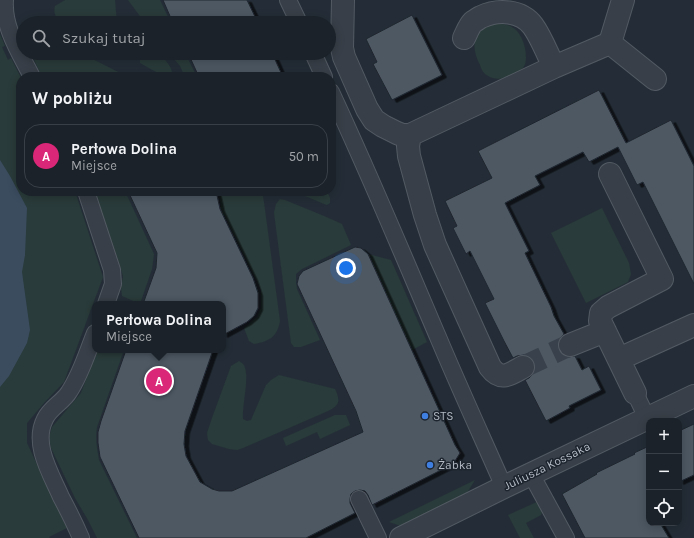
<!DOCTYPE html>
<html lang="pl">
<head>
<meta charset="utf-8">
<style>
	:root { --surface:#1b2229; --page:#242a31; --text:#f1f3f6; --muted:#a0a4a8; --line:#393f46; --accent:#db2777 }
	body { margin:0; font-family:Karla,sans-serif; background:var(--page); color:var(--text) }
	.controls { position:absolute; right:12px; bottom:12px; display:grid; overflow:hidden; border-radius:8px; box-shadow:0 2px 10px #0003 }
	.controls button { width:36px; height:36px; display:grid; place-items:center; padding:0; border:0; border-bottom:1px solid var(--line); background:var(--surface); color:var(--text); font:20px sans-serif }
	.you { position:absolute; left:346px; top:268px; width:14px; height:14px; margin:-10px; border:3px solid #fff; border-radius:50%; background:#1a73e8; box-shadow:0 0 0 6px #1a73e833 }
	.badge { display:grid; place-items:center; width:26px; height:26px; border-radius:50%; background:var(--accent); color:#fff; font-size:13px; font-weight:700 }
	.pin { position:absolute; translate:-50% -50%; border:2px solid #fff; box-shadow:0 1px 4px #0006 }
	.popup { position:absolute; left:92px; top:301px; width:134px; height:52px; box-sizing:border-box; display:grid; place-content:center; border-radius:8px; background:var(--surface); filter:drop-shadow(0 1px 3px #0005); font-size:13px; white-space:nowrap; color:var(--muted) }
	.popup b { font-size:15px; color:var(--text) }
	.popup::after { content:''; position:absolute; left:50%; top:100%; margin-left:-8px; border:8px solid transparent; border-top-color:var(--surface) }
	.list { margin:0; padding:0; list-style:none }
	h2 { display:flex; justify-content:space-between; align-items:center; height:52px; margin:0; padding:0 16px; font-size:17px }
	h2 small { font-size:13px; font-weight:400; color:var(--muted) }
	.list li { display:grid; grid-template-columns:26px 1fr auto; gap:12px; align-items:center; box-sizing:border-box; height:64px; margin:0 8px 8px; padding:0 8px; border:1px solid var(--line); border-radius:16px }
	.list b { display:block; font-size:15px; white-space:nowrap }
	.list p { margin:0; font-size:13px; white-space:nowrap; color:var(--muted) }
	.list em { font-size:13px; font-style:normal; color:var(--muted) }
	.icon { flex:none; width:22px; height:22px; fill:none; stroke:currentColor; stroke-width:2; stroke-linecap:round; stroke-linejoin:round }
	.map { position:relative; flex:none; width:694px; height:538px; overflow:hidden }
	.search { position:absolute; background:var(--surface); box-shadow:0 2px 10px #0003; left:16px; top:16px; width:320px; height:44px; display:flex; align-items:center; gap:10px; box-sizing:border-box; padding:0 14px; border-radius:22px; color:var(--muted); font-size:15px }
	.panel { position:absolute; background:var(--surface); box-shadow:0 2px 10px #0003; left:16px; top:72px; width:320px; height:124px; border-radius:16px }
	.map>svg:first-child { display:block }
</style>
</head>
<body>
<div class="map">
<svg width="694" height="538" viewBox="0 0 694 538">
	<defs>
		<filter id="shadow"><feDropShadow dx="4.5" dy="2.5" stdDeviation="0" flood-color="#0009"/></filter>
	</defs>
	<rect width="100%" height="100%" fill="#242d37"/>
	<path fill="#293b3a" d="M 65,0 L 115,0 L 117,23 L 61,23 C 56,18 53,13 55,6 Z
		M 128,0 L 160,0 L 171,23 L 145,23 Z
		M 491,24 C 496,24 502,23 507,25 C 520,28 526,45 526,57 C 526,66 523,69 516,74 C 507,80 492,81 484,73 C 482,71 481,68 480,65 C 475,55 471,43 479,33 C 482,29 487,27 491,24 Z
		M 0,34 L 5,46 L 2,47 L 8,60 L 11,58 L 21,78 L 21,191 L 75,191 L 103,277 L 64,382 L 44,403 L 27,423 L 27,443 L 67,528 L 49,537 L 50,538 L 0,538 Z
		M 31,53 L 81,53 L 128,77 L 42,77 Z
		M 140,53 L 159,53 C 165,60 174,68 172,77 L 165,77 L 140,63 Z
		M 169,53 L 185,53 L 195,73 L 195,77 L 185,77 L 180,66 Z
		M 95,191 L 125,191 L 154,254 L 152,269 L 140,304 L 122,296 L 121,288 L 123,276 Z
		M 221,191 L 260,191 L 263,195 L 280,321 C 277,337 270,341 254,344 L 249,341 L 244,328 L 257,317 L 261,308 L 261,290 L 221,209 L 220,198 Z
		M 293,191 L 327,191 L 330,198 L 330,203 L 327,205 L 324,204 Z
		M 280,199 L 285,200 L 324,216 L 342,224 L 351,245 L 302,269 L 296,274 L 296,281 L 297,289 L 320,340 L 301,347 L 294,347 L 291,343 L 274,213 L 276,204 Z
		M 602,208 L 629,263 L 631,274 L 628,282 L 586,303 L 551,233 Z
		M 368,254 L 391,260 L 427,342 L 412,350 Z
		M 97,350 L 124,350 L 97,427 C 95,438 97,449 99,460 L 137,538 L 97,538 L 88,520 L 75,498 L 51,448 L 49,437 L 52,427 L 81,393 Z
		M 239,361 C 242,363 244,364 245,368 C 249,381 242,404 243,419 L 247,421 L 251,420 L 266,385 L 271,380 L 279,375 L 335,389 C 341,402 339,405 328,411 L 243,448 L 237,450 L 229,449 L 212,444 L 208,440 L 207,433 L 212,418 L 231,366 Z
		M 335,415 L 346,415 L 350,425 L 320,439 L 317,432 L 286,446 L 283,438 Z
		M 475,480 L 467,493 L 401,526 L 389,522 Z
		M 539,501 L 543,510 L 541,515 L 526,523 L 534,538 L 520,538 L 508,515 Z"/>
	<path fill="#3b4c5f" d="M 0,160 L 10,176 L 27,208 L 25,255 L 22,272 L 30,330 L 27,343 L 9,376 L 0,387 Z"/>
	<path fill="#4d5863" stroke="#1f262f" filter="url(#shadow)" d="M 163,0 L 247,0 L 258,23 L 173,23 Z
		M 412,15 L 442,75 L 392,100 L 373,64 L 377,62 L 366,39 Z
		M 188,53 L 272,53 L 283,77 L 199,77 Z
		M 599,90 L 626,143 L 671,120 L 694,166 L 694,284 L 643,182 L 637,185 L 618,147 L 589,162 L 583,152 L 535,176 L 540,185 L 505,203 L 529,251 L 525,253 L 551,307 L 554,316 L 564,334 L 560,338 L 558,343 L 559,350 L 562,355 L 568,357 L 575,356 L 582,370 L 589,366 L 601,390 L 569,406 L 570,408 L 546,421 L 525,380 L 529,378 L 534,373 L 535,368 L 534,361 L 530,357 L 524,355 L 517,356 L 513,358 L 504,341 L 485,303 L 494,299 L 470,251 L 466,254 L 453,228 L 457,226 L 445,201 L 492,178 L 478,151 Z
		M 128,191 L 216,191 L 220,209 L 253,278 L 258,293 L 258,308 L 254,316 L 247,322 L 223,335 L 223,304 L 143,304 L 156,268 L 157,253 Z
		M 355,247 L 361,248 L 368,254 L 455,445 L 460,453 L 455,461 L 451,465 L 372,505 L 368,495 L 365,491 L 360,490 L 355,491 L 351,494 L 350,499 L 350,503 L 355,513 L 306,538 L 139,538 L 100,457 L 98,443 L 98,432 L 101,421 L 126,350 L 213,350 L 185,431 L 184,444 L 186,456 L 200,482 L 212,489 L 219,491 L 232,491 L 363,432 L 356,411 L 297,284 L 299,276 L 303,271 Z
		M 694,424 L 694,475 L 679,482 L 679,431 Z
		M 649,446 L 649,497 L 647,498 L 649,503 L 649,523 L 660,523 L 669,538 L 585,538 L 562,494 L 597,474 L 596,473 L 635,454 L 634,453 Z"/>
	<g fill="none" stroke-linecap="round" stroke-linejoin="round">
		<path stroke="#39424c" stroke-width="22" stroke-dasharray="22 11" stroke-linecap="butt" d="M 523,367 L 570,345"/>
		<defs>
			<path id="service" d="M 5,0 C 3,28 20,53 32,77
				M 288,0 L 299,23
				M 313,53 L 324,77
				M 331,92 C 369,173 403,255 438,337 C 459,387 482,437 504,487
				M 86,191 L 112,270 L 113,284 L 106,304
				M 635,393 L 647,418
				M 531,474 L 566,538
				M 359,499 L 378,538
				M 81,538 C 75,524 68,510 61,497 C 51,474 32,444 45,419 C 50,408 63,402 69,392 C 81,374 87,353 95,333"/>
			<path id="minor" d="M 343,0 L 342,48 L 344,57 L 367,109 L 374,120 L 383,126 L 397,133 L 402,135 L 410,135 L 554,67 L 610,43 L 623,0
				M 464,38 C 467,32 469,26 473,22 C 476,20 479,18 481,17 C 498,9 521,10 533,26 C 541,37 548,55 554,67
				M 610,43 L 655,79
				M 410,135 L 408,146 L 409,156 L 425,215 L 435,245 L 490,367 C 501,382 510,374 523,367
				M 610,174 L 662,279 L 608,307 L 601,313 L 600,321 L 635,393
				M 570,345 L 605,331
				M 619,359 L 694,325
				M 401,538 L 504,487 L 694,396"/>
		</defs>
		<use href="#service" stroke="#535a63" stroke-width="18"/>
		<use href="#minor" stroke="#535a63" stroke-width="24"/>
		<use href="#service" stroke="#383f48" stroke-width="16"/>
		<use href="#minor" stroke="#383f48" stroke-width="22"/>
	</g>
	<g fill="#3f7fe0" stroke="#1d242d" stroke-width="1.5">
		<circle cx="425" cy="416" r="4"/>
		<circle cx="430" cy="465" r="4"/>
	</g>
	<g text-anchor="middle" stroke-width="3" stroke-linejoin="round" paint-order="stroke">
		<g font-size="12" fill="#b3bac4" stroke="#1d242d" text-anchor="start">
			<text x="433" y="420">STS</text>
			<text x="438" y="469">Żabka</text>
		</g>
		<g font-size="12" fill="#b3bac4" stroke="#1d242d">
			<text transform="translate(547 466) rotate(-26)" y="4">Juliusza Kossaka</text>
		</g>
	</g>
</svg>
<div class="controls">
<button>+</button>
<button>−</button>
<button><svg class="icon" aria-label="locate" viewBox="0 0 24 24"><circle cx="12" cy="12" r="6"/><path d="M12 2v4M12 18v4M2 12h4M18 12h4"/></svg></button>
</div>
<div class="you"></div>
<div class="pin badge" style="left:159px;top:381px">A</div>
<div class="popup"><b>Perłowa Dolina</b>Miejsce</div>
<div class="search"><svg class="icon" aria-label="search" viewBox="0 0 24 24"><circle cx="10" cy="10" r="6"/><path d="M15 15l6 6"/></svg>Szukaj tutaj</div>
<section class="panel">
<h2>W pobliżu<small></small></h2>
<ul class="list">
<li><span class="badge">A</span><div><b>Perłowa Dolina</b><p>Miejsce</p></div><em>50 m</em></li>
</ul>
</section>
</div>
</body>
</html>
